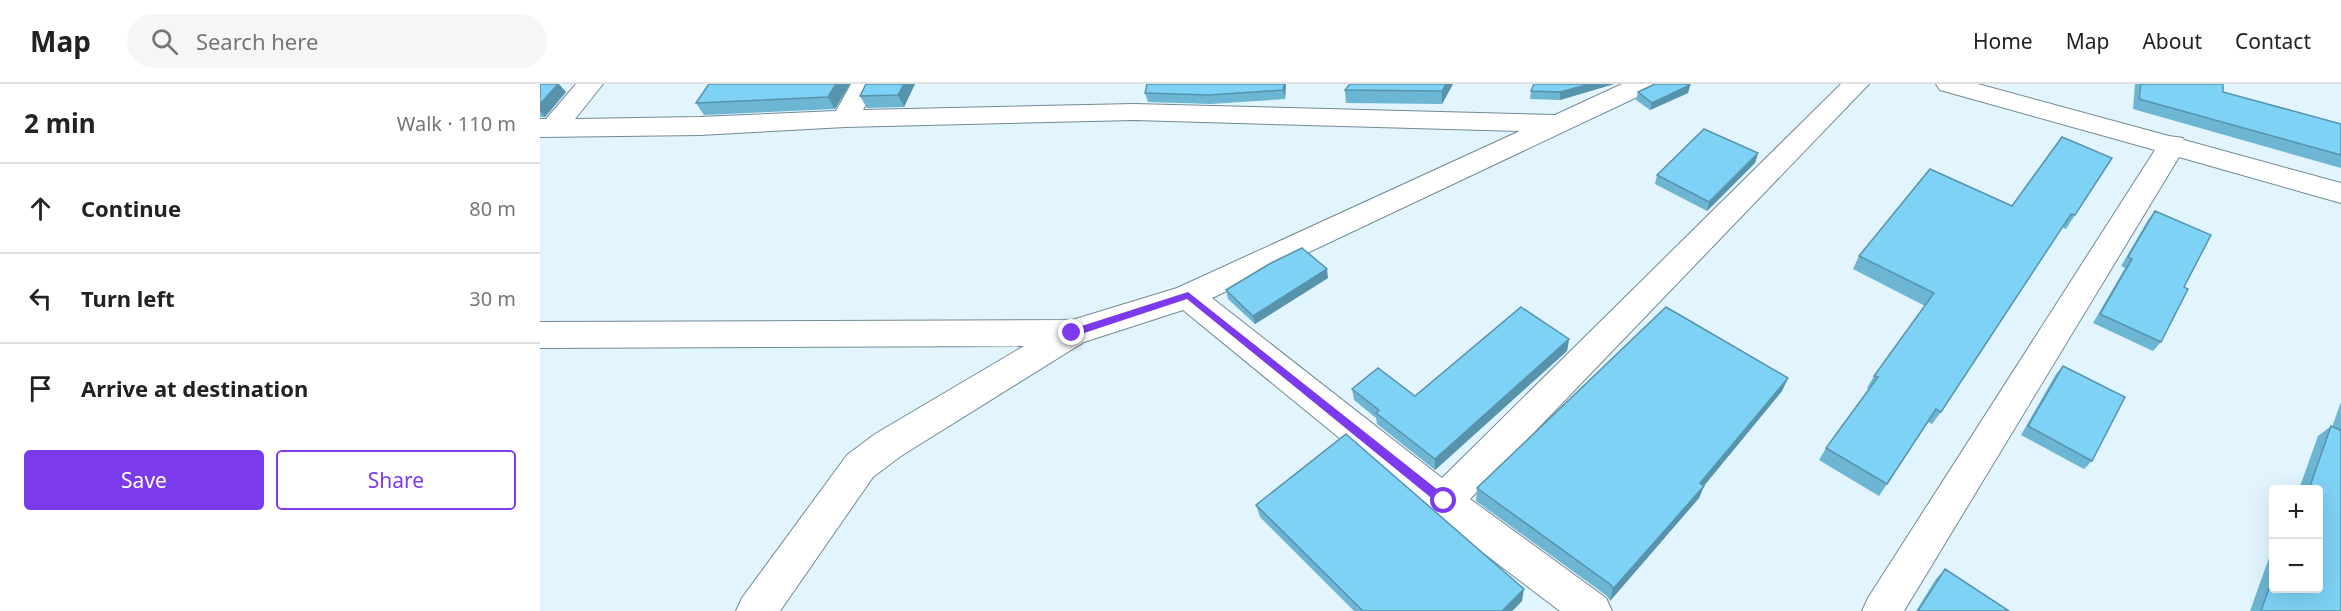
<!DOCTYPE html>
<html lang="en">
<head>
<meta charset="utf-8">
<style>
	:root { --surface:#fff; --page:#f6f6f6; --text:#222; --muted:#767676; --line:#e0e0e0; --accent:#7c3aed }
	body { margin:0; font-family:"Noto Sans",sans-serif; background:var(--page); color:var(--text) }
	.controls { position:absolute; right:18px; bottom:18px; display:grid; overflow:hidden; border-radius:6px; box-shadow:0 6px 24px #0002 }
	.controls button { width:54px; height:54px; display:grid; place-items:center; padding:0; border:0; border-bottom:2px solid var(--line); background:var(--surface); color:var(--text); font:30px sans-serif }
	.stop { position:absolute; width:18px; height:18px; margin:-14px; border:4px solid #7c3aed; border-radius:50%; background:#fff }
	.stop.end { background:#7c3aed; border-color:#fff; box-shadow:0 2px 6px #0008 }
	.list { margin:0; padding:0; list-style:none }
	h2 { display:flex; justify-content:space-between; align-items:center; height:78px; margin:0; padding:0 24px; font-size:26px }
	h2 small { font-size:20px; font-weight:400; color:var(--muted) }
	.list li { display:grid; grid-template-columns:39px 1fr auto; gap:18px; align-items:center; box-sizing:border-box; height:90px; padding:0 24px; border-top:2px solid var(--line) }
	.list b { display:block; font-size:22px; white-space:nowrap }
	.list em { font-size:20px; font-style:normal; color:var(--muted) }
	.actions { display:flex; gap:12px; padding:18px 24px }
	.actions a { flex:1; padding:14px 0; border:2px solid var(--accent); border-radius:6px; text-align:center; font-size:21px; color:var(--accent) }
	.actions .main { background:var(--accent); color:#fff }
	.icon { flex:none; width:33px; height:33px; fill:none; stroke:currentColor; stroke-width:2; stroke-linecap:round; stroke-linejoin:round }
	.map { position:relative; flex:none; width:1801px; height:527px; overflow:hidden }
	header { display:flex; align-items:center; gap:36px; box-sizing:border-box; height:84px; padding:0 30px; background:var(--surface); border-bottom:2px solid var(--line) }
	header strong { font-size:28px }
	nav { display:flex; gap:33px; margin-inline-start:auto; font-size:21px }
	.search { width:420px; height:54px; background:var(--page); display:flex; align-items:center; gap:15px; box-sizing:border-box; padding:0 21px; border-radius:33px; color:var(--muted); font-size:22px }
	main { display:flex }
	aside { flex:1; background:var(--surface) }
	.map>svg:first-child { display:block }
</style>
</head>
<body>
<header>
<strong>Map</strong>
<div class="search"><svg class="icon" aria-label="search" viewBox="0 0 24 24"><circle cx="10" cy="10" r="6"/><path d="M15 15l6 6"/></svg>Search here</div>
<nav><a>Home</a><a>Map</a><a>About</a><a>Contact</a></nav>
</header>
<main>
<aside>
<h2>2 min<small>Walk · 110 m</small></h2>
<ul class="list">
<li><svg class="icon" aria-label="ahead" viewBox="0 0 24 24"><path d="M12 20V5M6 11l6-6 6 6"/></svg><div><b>Continue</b></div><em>80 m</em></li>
<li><svg class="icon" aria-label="left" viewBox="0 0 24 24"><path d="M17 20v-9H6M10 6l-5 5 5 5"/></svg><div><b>Turn left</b></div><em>30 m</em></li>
<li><svg class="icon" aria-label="arrive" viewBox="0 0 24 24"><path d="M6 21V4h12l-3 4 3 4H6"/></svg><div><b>Arrive at destination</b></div></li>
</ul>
<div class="actions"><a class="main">Save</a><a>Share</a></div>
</aside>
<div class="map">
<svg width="1801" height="527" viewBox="0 0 1801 527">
	<rect width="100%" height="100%" fill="#e2f5fe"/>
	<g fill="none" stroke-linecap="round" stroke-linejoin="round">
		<defs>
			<path id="minor" d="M 36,0 L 63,0 L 35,35 L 160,33 L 296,27 L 311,0 L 337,0 L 323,26 L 594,20 L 1015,31 L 1082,0 L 1116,0 L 1112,6 L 672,214 L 902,394 L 1301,0 L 1329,0 L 930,415 L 1066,514 L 1072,527 L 1020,527 L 891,429 L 643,226 L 544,258 L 361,372 L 333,393 L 240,527 L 196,527 L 202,514 L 307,371 L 335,350 L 484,262 L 0,264 L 0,238 L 532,236 L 637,204 L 980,47 L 594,36 L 305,43 L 160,51 L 0,53 L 0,35 L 6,35 Z
				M 1396,0 L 1438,0 L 1629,52 L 1643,54 L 1644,56 L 1801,99 L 1801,119 L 1639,73 L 1364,527 L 1322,527 L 1328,514 L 1615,66 L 1400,6 Z"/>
		</defs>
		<use href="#minor" stroke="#738993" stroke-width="2"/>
		<use href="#minor" fill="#fff" fill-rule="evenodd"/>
	</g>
	<path fill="#6cb5d3" d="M 0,0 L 26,8 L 5,33 L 0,33 Z
		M 310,0 L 295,25 L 164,31 L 156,19 Z
		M 375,0 L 364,23 L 327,24 L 320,12 Z
		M 746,0 L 745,15 L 671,20 L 608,18 L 605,9 Z
		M 810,0 L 913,0 L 902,20 L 806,19 L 805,6 Z
		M 1074,0 L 1020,16 L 990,15 L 991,7 Z
		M 1595,0 L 1683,0 L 1683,8 L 1801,40 L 1801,84 L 1593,25 Z
		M 1150,1 L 1148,9 L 1110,26 L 1096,16 L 1098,8 Z
		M 1522,53 L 1535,131 L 1526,145 L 1522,143 L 1401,328 L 1392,340 L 1388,338 L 1339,412 L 1279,376 L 1286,364 L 1329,305 L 1327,304 L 1334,292 L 1385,222 L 1313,185 L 1319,172 L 1472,122 Z
		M 1218,69 L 1215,79 L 1167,127 L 1115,100 L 1117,91 Z
		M 1615,127 L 1644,203 L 1621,258 L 1613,267 L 1553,239 L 1585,184 L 1581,182 L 1608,136 Z
		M 788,194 L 715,240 L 688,215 L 686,206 Z
		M 1029,255 L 1027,267 L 895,386 L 837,340 L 836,334 L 814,316 L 812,305 L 875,312 Z
		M 1523,282 L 1552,377 L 1544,385 L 1481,351 L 1516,290 Z
		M 1248,294 L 1242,307 L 1164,402 L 1159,414 L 1070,517 L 1067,512 L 936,417 L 937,404 Z
		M 1801,318 L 1801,527 L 1710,527 L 1734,460 L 1734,504 L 1779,405 L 1759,405 L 1778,352 L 1791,342 L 1792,343 Z
		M 716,421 L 982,517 L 972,527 L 814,527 L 720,433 Z
		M 1405,485 L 1469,527 L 1376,527 L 1396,495 Z"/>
	<path fill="#5893ac" d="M 18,0 L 19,0 L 26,8 L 5,33 L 0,27 L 0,20 Z
		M 296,0 L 310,0 L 295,25 L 288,13 Z
		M 364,0 L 375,0 L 364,23 L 358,11 Z
		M 744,0 L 746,0 L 745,15 L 743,6 Z
		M 906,0 L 913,0 L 902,20 L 902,7 Z
		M 1050,0 L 1074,0 L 1020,16 L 1020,8 Z
		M 1150,1 L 1148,9 L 1110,26 L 1112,19 Z
		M 1218,69 L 1215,79 L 1167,127 L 1169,118 Z
		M 787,185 L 788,194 L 715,240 L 713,232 Z
		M 1029,255 L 1027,267 L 895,386 L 895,375 Z
		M 1248,294 L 1242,307 L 1157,410 L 1164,402 L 1159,414 L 1070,517 L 1073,505 Z
		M 984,505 L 982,517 L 972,527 L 962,527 Z"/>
	<path fill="#7dd2f5" stroke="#5893ac" stroke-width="1.5" d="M 0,0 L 18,0 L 0,20 Z
		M 169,0 L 296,0 L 288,13 L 156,19 Z
		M 326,0 L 364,0 L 358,11 L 320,12 Z
		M 607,0 L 744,0 L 743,6 L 669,11 L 605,9 Z
		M 810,0 L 906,0 L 902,7 L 805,6 Z
		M 994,0 L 1050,0 L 1020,8 L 991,7 Z
		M 1115,0 L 1149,0 L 1150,1 L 1112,19 L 1098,8 Z
		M 1601,0 L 1683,0 L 1683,8 L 1801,40 L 1801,71 L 1599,15 Z
		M 1164,45 L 1218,69 L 1169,118 L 1117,91 Z
		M 1522,53 L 1572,74 L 1535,131 L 1531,130 L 1401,328 L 1396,325 L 1347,400 L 1286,364 L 1338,293 L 1334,292 L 1394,209 L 1319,172 L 1390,85 L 1472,122 Z
		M 1615,127 L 1671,151 L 1644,203 L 1648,205 L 1621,258 L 1560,230 L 1592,175 L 1588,173 Z
		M 762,164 L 787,185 L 713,232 L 686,206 L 731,179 Z
		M 981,223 L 1029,255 L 895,375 L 836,329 L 839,326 L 812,305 L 838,284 L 875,312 Z
		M 1126,223 L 1248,294 L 1160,399 L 1164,402 L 1073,505 L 1071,501 L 937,404 Z
		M 1523,282 L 1585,313 L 1552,377 L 1488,342 Z
		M 1791,342 L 1800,346 L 1801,345 L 1801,527 L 1721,527 L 1734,490 L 1734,504 L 1779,504 L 1779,405 L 1769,405 Z
		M 806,350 L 984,505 L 962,527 L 823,527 L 716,421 Z
		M 1405,485 L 1469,527 L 1378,527 Z"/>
	<path fill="#7c3aed" d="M 648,208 L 908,414 L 908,421 L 900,421 L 647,215 L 532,253 L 528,249 L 529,246 Z"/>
</svg>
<div class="controls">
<button>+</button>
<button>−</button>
</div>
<div class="stop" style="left:904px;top:417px"></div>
<div class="stop end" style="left:532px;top:249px"></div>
</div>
</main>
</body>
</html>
